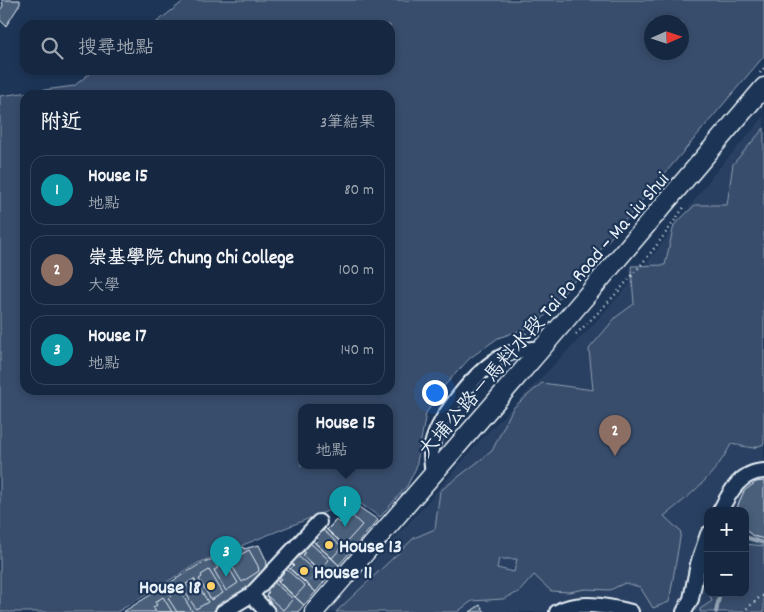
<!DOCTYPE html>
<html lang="zh-TW">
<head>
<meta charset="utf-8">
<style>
	:root { --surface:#162841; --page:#23344c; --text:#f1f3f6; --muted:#9ea6b1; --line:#35445a; --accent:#ffd166 }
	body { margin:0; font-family:Dekko,"LXGW WenKai TC",sans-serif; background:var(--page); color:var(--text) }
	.controls { position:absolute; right:15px; bottom:15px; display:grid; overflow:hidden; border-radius:10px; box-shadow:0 2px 8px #0003 }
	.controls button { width:45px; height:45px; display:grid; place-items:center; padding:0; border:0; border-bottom:1px solid var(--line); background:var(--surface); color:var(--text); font:25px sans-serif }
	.compass { position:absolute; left:644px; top:15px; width:45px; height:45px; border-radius:50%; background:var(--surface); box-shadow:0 2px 8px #0003; rotate:87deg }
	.you { position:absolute; left:434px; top:392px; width:18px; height:18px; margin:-12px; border:4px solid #fff; border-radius:50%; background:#1a73e8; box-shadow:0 0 0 8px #1a73e833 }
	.badge { display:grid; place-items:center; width:32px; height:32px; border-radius:50%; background:var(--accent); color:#fff; font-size:16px; font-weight:700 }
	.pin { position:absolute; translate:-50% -41px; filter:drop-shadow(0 1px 2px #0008) }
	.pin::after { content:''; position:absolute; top:26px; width:18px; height:15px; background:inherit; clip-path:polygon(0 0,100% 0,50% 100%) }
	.popup { position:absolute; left:298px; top:404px; width:95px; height:65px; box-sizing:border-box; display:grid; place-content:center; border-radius:10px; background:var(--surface); filter:drop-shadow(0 1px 4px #0005); font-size:16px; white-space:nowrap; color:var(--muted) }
	.popup b { font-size:19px; color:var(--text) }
	.popup::after { content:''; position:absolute; left:50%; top:100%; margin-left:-10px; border:10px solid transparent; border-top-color:var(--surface) }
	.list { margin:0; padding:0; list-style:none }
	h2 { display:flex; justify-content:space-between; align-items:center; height:65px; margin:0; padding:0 20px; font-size:21px }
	h2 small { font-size:16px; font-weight:400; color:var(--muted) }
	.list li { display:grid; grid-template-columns:32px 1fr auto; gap:15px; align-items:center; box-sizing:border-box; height:70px; margin:0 10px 10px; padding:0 10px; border:1px solid var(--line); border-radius:15px }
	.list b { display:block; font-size:19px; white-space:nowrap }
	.list p { margin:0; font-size:16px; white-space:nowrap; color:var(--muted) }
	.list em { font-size:16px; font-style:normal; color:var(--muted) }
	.icon { flex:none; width:28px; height:28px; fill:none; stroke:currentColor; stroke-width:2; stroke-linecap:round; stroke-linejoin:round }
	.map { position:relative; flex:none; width:764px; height:612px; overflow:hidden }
	.search { position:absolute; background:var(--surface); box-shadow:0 2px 8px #0003; left:20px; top:20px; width:375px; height:55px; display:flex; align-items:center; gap:12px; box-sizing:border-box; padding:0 18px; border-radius:15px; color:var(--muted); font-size:19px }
	.panel { position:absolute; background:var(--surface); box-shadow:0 2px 8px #0003; left:20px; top:90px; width:375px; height:305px; border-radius:15px }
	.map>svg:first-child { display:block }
</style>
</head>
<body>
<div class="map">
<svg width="764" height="612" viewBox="0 0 764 612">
	<rect width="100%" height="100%" fill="#1d3557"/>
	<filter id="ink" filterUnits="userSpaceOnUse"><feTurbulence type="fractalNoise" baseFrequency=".02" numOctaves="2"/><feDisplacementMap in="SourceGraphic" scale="10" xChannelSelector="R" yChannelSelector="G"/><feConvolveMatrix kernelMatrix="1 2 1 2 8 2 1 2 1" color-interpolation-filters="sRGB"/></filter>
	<g filter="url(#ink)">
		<path fill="#2a4162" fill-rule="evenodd" d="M 764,117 L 764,612 L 328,612 L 427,503 L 483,437 L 590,328 L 637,276 L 689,208 L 713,175 ZM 708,511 L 745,511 L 745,593 L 708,593 Z"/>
		<path fill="#374d6c" stroke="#909fb2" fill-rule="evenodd" d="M 185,0 L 764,0 L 764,56 L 537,325 L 498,338 L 470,358 L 445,385 L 426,413 L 416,468 L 407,486 L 380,517 L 355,500 L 198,563 L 117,612 L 0,612 L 0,96 L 74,86 L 94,70 L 390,70 L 390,25 L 153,25 ZM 652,22 L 682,22 L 682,52 L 652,52 ZM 25,95 L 390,95 L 390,390 L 25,390 ZM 301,408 L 389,408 L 389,466 L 301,466 Z
			M 764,128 L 764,444 L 753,448 L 731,444 C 717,473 690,496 664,516 L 681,532 L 669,602 L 653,608 L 640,587 L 625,583 L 610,590 L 585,589 L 569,592 L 551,591 L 534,575 L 519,592 L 503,599 L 472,601 L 457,612 L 336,612 L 414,538 L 435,529 L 440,491 L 492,451 L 513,408 L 542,383 L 593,390 L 589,349 L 616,317 L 634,304 L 631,266 L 665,265 L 674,225 L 695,205 L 727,205 L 733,164 ZM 499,559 L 517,559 L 514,572 L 497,568 Z
			M 745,544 L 764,546 L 764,612 L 700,612 L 700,609 L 712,601 L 709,593 L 745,593 Z"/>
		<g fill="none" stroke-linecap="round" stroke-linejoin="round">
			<path stroke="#95a4b5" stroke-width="4" d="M 745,537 L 764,543
				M 716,612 L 720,593"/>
		</g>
		<path fill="#495e7a" stroke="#e8f1f8" d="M 2,0 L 20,0 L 20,4 L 6,26 L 0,20 L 0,10 L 3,6 Z
			M 764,481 L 764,539 L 753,536 L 748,532 L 745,529 L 745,511 L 738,511 L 737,509 L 739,502 L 744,491 L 756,482 Z
			M 356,505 L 378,520 L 351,551 L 327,530 L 336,520 L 339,523 Z
			M 349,513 L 362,525 L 344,545 L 327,530 L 336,520 L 339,523 Z
			M 325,528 L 351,551 L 339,565 L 315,543 L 318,540 L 316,538 Z
			M 323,530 L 342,547 L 332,558 L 315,543 L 318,540 L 316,538 Z
			M 312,540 L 339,565 L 327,578 L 303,556 L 305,552 L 303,550 Z
			M 310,543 L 329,560 L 319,571 L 303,556 L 305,552 L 303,550 Z
			M 259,545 L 267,562 L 263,572 L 243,593 L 212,612 L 123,612 L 200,564 L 243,547 L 244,549 Z
			M 249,550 L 258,566 L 259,571 L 242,582 L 229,561 Z
			M 300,553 L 327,578 L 316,592 L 290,569 L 294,565 L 291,563 Z
			M 298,556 L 317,573 L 307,584 L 290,569 L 294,565 L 291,563 Z
			M 224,560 L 238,583 L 226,591 L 214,570 L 218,568 L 216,565 Z
			M 288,567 L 316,592 L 304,605 L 278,582 L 281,578 L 279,576 Z
			M 286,569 L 305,586 L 295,597 L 278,582 L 281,578 L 279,576 Z
			M 209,570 L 223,593 L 211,600 L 199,579 L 202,577 L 201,575 Z
			M 194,579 L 208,602 L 196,609 L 183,589 L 187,587 L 186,584 Z
			M 276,580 L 304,605 L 298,612 L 277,612 L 274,609 L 266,595 L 269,592 L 267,590 Z
			M 274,582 L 293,599 L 283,610 L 266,595 L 269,592 L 267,590 Z
			M 178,588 L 192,611 L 191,612 L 177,612 L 168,598 L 172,596 L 170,593 Z
			M 163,597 L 172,612 L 156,612 L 153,607 L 157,605 L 155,602 Z
			M 480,605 L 485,612 L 470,612 Z"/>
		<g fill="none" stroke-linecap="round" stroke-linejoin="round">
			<defs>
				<path id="minor" d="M 433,474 C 432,467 431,459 431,451 C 434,421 477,368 505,355 C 516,350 530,349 542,348
					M 720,511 C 730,492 740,472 764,471
					M 251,595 L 267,612
					M 223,612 L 251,595 L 319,522
					M 557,612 C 578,600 608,606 631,612
					M 684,612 L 691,599 L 698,564 L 708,534"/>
				<path id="major" d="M 314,612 L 542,348 L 764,87"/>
			</defs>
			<use href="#minor" stroke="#e8f1f8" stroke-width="18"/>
			<use href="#major" stroke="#e8f1f8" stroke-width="21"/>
			<path stroke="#e8f1f8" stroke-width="2.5" stroke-dasharray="1 4" stroke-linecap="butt" d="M 760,73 L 764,68
				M 576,334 C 617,296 653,253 684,207
				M 521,336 L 538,328
				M 743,612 L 761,596 L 764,596"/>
			<use href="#minor" stroke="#1d3557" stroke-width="14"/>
			<use href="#major" stroke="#1d3557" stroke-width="18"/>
		</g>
	</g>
	<g fill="#ffd166" stroke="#1d3557" stroke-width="2">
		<circle cx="329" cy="545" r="5"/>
		<circle cx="304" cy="571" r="5"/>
		<circle cx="211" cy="586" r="5"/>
	</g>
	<g text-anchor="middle" stroke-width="4.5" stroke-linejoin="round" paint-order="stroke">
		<g font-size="20" fill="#e8f1f8" stroke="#1d3557">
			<text transform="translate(543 314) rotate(-49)" y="7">大埔公路－馬料水段 Tai Po Road – Ma Liu Shui</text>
		</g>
		<g font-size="20" font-weight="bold" fill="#e8f1f8" stroke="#1d3557" text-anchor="start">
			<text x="339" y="552">House 13</text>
			<text x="314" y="578">House 11</text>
			<text x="201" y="593" text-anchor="end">House 18</text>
		</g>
	</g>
</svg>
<div class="controls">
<button>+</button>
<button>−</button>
</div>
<svg class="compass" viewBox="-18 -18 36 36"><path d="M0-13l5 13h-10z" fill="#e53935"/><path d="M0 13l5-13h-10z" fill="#9ea6b1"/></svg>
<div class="you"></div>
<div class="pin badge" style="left:345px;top:527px;background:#0f9aa8">1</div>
<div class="popup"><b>House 15</b>地點</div>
<div class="pin badge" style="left:615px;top:456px;background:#8d6e63">2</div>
<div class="pin badge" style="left:226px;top:577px;background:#0f9aa8">3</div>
<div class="search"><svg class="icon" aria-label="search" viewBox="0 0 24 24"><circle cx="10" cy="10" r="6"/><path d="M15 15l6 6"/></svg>搜尋地點</div>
<section class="panel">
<h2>附近<small>3筆結果</small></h2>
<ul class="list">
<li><span class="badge" style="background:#0f9aa8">1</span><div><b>House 15</b><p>地點</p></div><em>80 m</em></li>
<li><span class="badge" style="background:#8d6e63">2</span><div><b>崇基學院 Chung Chi College</b><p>大學</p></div><em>100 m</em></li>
<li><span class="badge" style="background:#0f9aa8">3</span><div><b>House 17</b><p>地點</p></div><em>140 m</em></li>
</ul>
</section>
</div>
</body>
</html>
